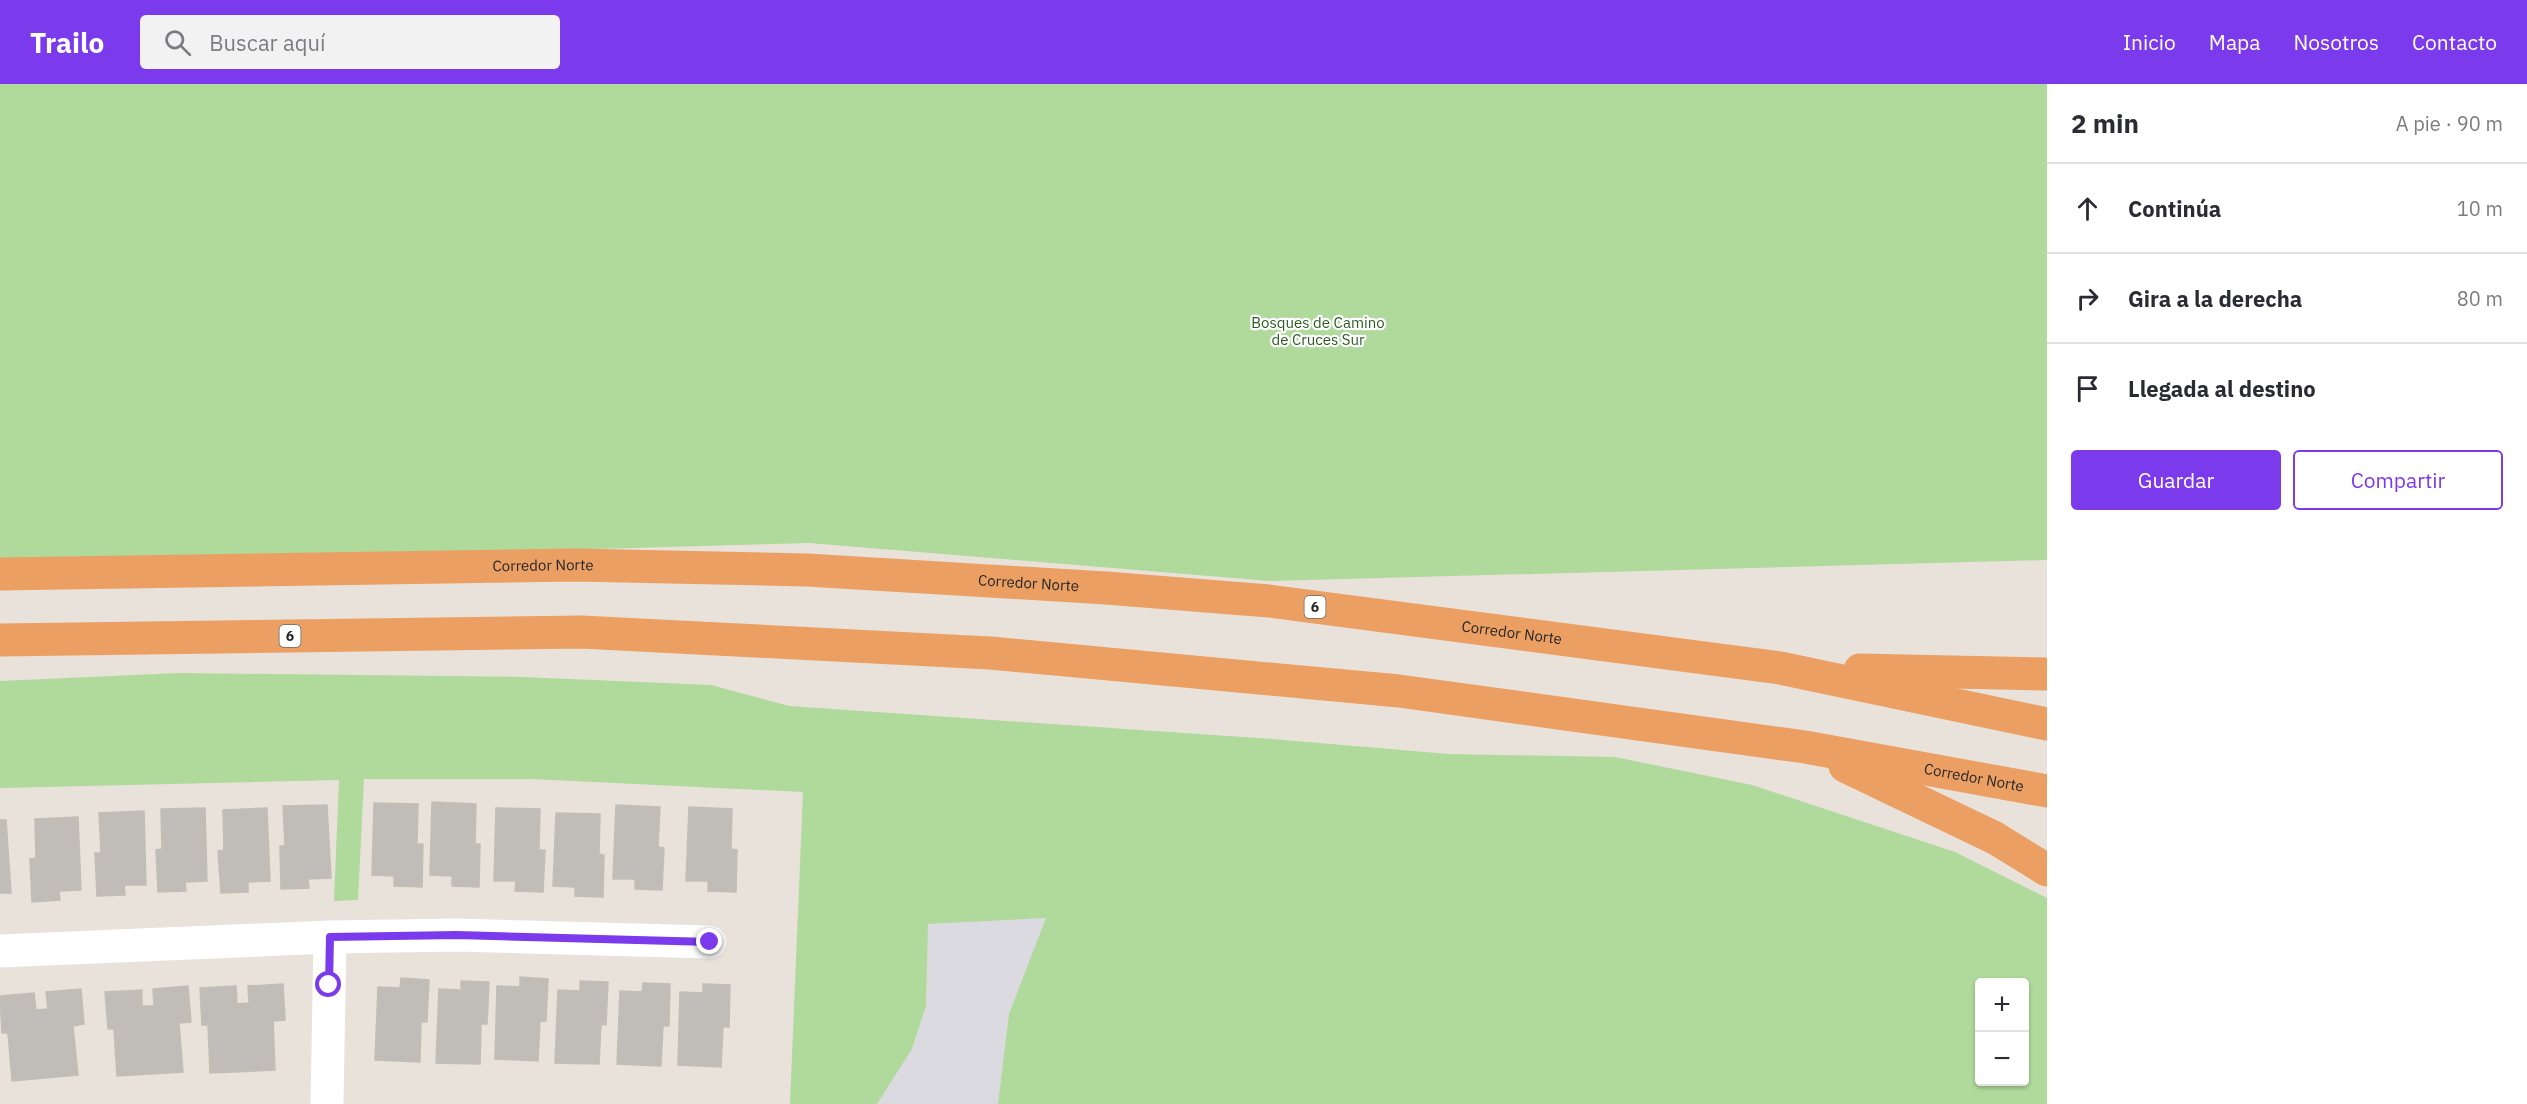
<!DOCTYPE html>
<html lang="es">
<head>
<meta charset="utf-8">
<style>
	:root { --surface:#fff; --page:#f2f2f3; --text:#2b2b33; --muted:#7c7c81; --line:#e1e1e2; --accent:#7c3aed }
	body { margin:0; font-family:"IBM Plex Sans",sans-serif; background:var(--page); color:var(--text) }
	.controls { position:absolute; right:18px; bottom:18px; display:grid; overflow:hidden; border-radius:6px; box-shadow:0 2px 4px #0004 }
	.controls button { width:54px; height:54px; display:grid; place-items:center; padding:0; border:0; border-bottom:2px solid var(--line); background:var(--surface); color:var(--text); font:30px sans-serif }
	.stop { position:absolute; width:18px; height:18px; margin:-14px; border:4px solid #7c3aed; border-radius:50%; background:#fff }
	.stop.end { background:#7c3aed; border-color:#fff; box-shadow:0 2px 6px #0008 }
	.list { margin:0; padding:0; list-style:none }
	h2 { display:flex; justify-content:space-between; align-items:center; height:78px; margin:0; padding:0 24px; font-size:26px }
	h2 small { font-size:20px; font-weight:400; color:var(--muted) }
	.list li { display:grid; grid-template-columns:39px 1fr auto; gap:18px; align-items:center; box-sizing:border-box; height:90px; padding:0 24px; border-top:2px solid var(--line) }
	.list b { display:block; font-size:22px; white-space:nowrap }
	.list em { font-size:20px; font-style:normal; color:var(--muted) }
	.actions { display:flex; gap:12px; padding:18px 24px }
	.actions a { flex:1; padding:14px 0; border:2px solid var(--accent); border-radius:6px; text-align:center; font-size:21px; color:var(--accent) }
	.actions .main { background:var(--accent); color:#fff }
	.icon { flex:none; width:33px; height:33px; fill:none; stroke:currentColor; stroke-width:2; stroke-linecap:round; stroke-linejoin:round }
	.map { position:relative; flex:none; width:2047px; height:1020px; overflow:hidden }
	header { display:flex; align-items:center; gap:36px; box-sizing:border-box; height:84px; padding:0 30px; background:var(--accent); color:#fff }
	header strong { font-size:28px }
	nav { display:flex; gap:33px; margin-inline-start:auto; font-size:21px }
	.search { width:420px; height:54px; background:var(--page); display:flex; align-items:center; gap:15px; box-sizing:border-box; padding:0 21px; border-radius:6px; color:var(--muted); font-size:22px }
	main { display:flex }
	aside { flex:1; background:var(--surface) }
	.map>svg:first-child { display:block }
</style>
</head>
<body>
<header>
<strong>Trailo</strong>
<div class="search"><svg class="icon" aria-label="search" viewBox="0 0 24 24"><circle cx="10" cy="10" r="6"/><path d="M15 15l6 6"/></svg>Buscar aquí</div>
<nav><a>Inicio</a><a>Mapa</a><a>Nosotros</a><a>Contacto</a></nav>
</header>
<main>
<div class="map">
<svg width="2047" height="1020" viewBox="0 0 2047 1020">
	<rect width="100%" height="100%" fill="#e8e2da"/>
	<path fill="#dcdae1" d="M 1047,834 L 1009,930 L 998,1020 L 877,1020 L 912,965 L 926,922 L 928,840 Z"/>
	<path fill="#b0d99c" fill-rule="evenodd" d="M 0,0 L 2047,0 L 2047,476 L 1270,497 L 809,459 L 0,482 Z
		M 179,589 L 523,593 L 711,601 L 789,622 L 1272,655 L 1449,670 L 1615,673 L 1752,701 L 1955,768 L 2047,814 L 2047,1020 L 998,1020 L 1009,930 L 1046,834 L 928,840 L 926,922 L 912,965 L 877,1020 L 790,1020 L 803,708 L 532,695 L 364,695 L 358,816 L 334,817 L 339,696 L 0,704 L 0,597 ZM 1980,898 L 2024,898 L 2024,998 L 1980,998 Z"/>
	<path fill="#c0bcb7" stroke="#c3beb4" stroke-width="1.5" d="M 432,718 L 476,720 L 475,760 L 480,760 L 479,803 L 452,802 L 452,792 L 430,791 Z
		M 374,719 L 418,720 L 417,760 L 423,760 L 422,803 L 394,802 L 394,792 L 372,791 Z
		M 327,721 L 331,794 L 308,795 L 309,804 L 281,805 L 280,762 L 285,762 L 283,722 Z
		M 616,721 L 660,723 L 658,763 L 664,764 L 662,806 L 635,805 L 635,795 L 613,795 Z
		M 689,723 L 732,725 L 731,765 L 737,766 L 736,808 L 708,807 L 708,797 L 686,797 Z
		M 205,724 L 207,797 L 185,798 L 186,807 L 158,808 L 156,766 L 162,765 L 161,725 Z
		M 267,724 L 270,797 L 248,798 L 248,808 L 221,809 L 218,767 L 224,766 L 223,726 Z
		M 496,724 L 540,725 L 539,766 L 545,766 L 543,808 L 515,807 L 516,797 L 494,797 Z
		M 144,727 L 146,801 L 124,801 L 125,811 L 97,812 L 95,769 L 101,769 L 99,729 Z
		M 556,729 L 600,730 L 599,770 L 604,771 L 603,813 L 575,812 L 575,803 L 553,802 Z
		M 78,733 L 81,806 L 59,807 L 60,816 L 32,818 L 30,775 L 36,774 L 35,735 Z
		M 0,736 L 6,736 L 11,809 L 0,809 Z
		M 520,893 L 548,895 L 546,937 L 540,937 L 538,977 L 495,975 L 497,902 L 520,903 Z
		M 401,894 L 429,896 L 427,938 L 421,938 L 420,978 L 375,976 L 378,903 L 400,904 Z
		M 461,897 L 489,898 L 487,940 L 481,940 L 480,980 L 436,979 L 439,905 L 461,906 Z
		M 580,897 L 608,898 L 606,941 L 601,940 L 599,980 L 555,979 L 558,906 L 580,907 Z
		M 643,899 L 670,900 L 669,942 L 663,942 L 661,982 L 617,980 L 620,907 L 642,908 Z
		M 283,900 L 285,936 L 273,937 L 275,986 L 210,989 L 208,941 L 202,941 L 200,904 L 236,902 L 237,920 L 249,919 L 248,902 Z
		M 703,900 L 730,901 L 729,943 L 723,943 L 721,983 L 678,981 L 680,908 L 703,909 Z
		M 188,902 L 191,938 L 179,939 L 183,988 L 117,992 L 114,945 L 108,945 L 105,908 L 142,906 L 142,922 L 154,922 L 153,905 Z
		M 81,905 L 84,940 L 73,942 L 78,991 L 12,997 L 8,949 L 2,949 L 0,912 L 34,909 L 36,926 L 48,925 L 46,908 Z"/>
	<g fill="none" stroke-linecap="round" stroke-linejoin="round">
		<path stroke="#fff" stroke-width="33" d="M 0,867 L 330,853 L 457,851 L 710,858
			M 327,1020 L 330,853"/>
		<g stroke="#eb9f62" stroke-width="33">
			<path id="s1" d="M 0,490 L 576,481 L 807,486 L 1106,504 L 1269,517 L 1780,584 L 2047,640"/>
			<path id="s2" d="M 0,556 L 581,548 L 990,569 L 1399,607 L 1805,663 L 2047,707"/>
			<path d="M 1860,586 L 2047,590"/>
			<path d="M 1845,682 L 1995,754 L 2047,786"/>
		</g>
	</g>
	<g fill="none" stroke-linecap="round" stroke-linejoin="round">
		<path stroke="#7c3aed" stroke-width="8" d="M 329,901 L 330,853 L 457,851 L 710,858"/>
	</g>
	<g text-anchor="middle" stroke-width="4.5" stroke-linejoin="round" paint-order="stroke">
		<g fill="#fff" stroke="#686868" stroke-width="1.5">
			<rect x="1304.5" y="512" width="21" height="22" rx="4.5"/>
			<rect x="279.5" y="541" width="21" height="22" rx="4.5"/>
		</g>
		<g font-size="14" font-weight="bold" fill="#272727">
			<text x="1315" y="528">6</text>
			<text x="290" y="557">6</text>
		</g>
		<g font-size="15" fill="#2c5a21" stroke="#fff">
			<text x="1318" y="244">Bosques de Camino<tspan x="1318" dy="17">de Cruces Sur</tspan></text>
		</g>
		<g font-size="15" fill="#272727" stroke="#fff">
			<text dy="5" stroke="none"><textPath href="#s1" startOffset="543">Corredor Norte</textPath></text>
			<text dy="5" stroke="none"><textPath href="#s1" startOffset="1029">Corredor Norte</textPath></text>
			<text dy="5" stroke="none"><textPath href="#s1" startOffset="1515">Corredor Norte</textPath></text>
			<text dy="5" stroke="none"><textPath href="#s2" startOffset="1983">Corredor Norte</textPath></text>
		</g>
	</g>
</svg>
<div class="controls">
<button>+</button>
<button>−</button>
</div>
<div class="stop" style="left:329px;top:901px"></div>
<div class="stop end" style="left:710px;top:858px"></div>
</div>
<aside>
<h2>2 min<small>A pie · 90 m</small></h2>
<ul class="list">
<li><svg class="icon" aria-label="ahead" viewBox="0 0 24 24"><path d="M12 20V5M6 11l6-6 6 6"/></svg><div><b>Continúa</b></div><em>10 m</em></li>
<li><svg class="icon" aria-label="right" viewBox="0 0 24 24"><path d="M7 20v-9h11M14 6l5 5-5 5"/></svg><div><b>Gira a la derecha</b></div><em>80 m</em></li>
<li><svg class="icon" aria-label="arrive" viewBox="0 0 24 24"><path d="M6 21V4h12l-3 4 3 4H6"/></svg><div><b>Llegada al destino</b></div></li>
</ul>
<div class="actions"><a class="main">Guardar</a><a>Compartir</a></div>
</aside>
</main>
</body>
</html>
